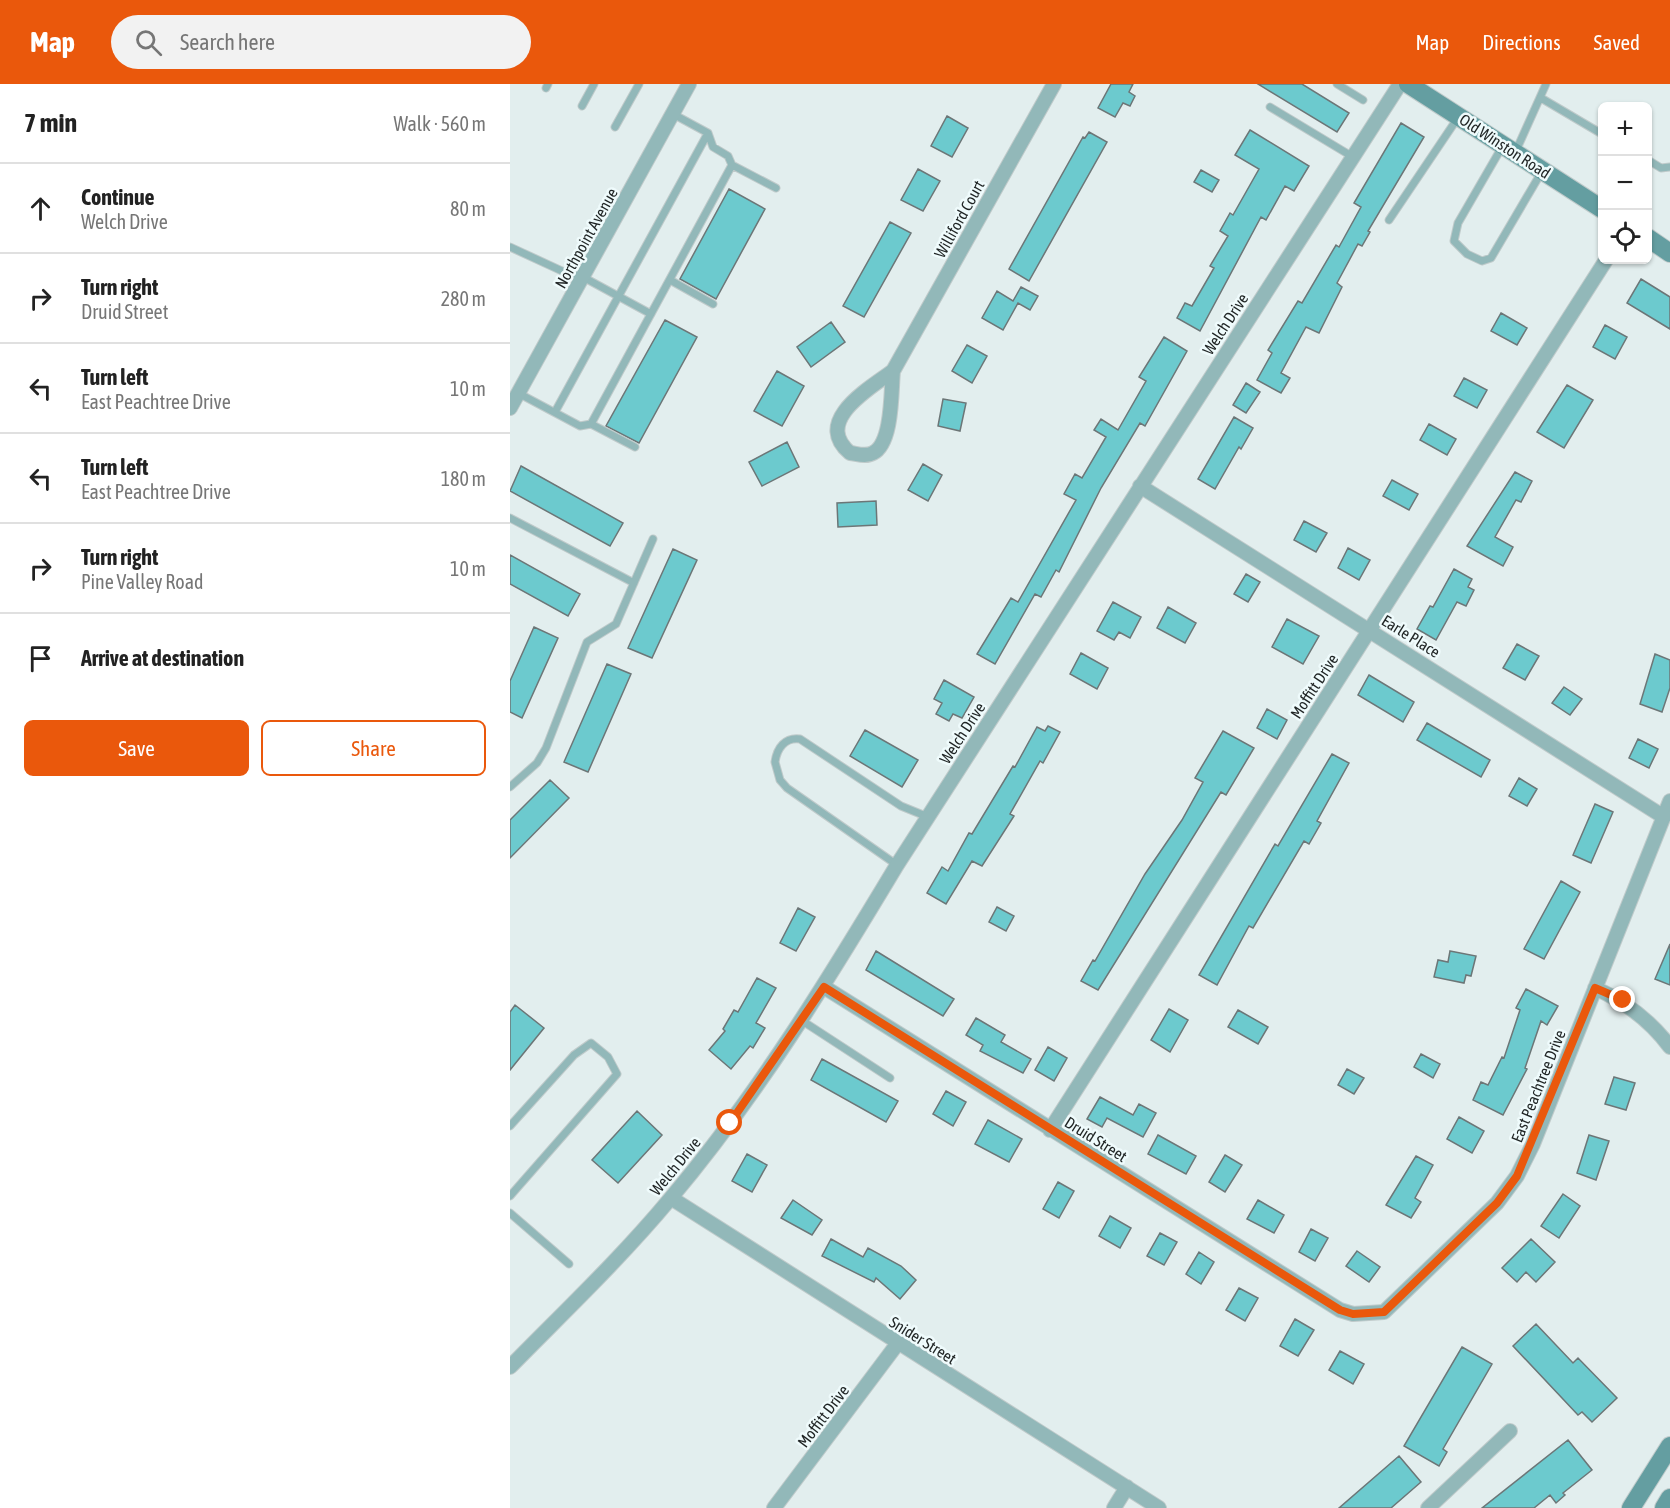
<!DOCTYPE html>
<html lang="en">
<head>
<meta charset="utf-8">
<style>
	:root { --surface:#fff; --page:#f2f2f2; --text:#222; --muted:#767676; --line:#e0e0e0; --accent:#ea580c }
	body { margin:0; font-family:"Asap Condensed",sans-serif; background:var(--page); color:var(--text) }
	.controls { position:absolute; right:18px; top:18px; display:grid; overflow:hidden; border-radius:9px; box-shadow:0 2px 4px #0004 }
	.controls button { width:54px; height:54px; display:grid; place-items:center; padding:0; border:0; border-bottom:2px solid var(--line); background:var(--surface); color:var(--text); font:30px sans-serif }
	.stop { position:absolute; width:18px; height:18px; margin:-14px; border:4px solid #ea580c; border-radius:50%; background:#fff }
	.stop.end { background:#ea580c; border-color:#fff; box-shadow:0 2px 6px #0008 }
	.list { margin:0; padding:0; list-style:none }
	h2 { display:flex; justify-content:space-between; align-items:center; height:78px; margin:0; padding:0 24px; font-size:26px }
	h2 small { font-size:20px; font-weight:400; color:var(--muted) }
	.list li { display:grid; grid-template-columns:39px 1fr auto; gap:18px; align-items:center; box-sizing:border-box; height:90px; padding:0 24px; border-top:2px solid var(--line) }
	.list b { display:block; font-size:22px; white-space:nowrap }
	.list p { margin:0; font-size:20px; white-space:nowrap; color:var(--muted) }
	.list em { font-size:20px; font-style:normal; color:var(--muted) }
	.actions { display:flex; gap:12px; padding:18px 24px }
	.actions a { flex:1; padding:14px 0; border:2px solid var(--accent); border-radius:9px; text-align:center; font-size:21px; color:var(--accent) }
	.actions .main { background:var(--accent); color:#fff }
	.icon { flex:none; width:33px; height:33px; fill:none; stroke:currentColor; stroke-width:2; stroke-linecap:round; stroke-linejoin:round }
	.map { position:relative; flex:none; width:1160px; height:1424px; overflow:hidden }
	header { display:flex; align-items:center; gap:36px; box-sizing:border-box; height:84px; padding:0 30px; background:var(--accent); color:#fff }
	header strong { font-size:28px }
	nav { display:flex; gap:33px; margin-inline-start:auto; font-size:21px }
	.search { width:420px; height:54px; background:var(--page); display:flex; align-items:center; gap:15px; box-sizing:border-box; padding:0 21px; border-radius:33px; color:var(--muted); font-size:22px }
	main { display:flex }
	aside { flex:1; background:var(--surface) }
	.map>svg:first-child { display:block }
</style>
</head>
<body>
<header>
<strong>Map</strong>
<div class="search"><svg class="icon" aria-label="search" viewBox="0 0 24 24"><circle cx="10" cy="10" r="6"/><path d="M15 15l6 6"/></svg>Search here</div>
<nav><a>Map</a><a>Directions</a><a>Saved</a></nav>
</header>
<main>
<aside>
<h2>7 min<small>Walk · 560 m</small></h2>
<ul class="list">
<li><svg class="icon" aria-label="ahead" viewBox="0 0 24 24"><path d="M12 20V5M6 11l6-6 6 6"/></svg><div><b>Continue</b><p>Welch Drive</p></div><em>80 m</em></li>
<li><svg class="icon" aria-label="right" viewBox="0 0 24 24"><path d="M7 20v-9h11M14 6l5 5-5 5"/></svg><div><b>Turn right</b><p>Druid Street</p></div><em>280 m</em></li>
<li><svg class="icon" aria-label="left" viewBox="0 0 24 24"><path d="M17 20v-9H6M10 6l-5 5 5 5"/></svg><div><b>Turn left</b><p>East Peachtree Drive</p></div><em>10 m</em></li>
<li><svg class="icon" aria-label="left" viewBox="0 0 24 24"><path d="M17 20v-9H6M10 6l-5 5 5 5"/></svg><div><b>Turn left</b><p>East Peachtree Drive</p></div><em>180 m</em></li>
<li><svg class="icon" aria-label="right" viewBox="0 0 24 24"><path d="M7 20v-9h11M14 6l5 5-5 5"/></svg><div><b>Turn right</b><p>Pine Valley Road</p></div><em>10 m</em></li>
<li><svg class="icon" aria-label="arrive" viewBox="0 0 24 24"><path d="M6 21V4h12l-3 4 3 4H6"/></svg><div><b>Arrive at destination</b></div></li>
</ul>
<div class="actions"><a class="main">Save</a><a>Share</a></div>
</aside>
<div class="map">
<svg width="1160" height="1424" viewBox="0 0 1160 1424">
	<rect width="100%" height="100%" fill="#e2eeee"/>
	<path fill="#6ccace" stroke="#6c7677" stroke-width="1.5" d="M 601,0 L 623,0 L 619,8 L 625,12 L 620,22 L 613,19 L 605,33 L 588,24 Z
		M 748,0 L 792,0 L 839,29 L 827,48 Z
		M 437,32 L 458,44 L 442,73 L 421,62 Z
		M 891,39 L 914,53 L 858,147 L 860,148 L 852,162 L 848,160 L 827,199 L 832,203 L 809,249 L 796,243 L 771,289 L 780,294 L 771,309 L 747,296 L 762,269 L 758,266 L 788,217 L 792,219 L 826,161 L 829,163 L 851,123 L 844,119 Z
		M 740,46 L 799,82 L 784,107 L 775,102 L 756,136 L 751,133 L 690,247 L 667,234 L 675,219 L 682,222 L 704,184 L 700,182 L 718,152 L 710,147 L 720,129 L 723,131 L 749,85 L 725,71 Z
		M 579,48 L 597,58 L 519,197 L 499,185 L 573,53 L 575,54 Z
		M 408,85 L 430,97 L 413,127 L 391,116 Z
		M 691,86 L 709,96 L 702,108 L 684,98 Z
		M 219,105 L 255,125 L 206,215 L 170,195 Z
		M 380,138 L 401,149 L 354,233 L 333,222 Z
		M 1131,195 L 1160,213 L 1160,245 L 1117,219 Z
		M 511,203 L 528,212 L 520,226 L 508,219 L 493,246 L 472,234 L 487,207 L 503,217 Z
		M 991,229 L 1017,244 L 1007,261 L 981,247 Z
		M 155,236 L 187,253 L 129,359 L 96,342 Z
		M 321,238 L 335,258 L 301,283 L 287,263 Z
		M 1095,241 L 1117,253 L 1105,275 L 1083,263 Z
		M 654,253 L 677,267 L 635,342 L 630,339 L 591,404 L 549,488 L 546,486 L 531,513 L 525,510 L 485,580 L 467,570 L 501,514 L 508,518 L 566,416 L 554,410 L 565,390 L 572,394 L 596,353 L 584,346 L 591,335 L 608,346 L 636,297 L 629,293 Z
		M 457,261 L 477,272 L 462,299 L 442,287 Z
		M 267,287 L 294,302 L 272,342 L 244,327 Z
		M 954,294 L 977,306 L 967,324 L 944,312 Z
		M 736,299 L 750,308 L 736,329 L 723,321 Z
		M 1057,301 L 1083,316 L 1054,364 L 1027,348 Z
		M 433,315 L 456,319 L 450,347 L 428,342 Z
		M 724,333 L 743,344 L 731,365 L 729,363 L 705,405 L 688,395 Z
		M 919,340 L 946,355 L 937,371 L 910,356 Z
		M 277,358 L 289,383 L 252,402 L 239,378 Z
		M 413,380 L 432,391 L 418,417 L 398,406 Z
		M 11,382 L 113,439 L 100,462 L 0,407 Z
		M 1005,388 L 1022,397 L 1011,418 L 1006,416 L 985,453 L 1003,463 L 993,482 L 957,462 Z
		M 882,396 L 908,410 L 899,426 L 873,412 Z
		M 366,417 L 367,441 L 328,443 L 327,419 Z
		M 794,437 L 817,449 L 806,468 L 784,456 Z
		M 838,464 L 860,476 L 849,496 L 828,484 Z
		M 163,465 L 187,476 L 142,574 L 118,564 Z
		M 0,471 L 70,510 L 58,532 L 0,500 Z
		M 944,485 L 962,495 L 958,503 L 964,506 L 956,522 L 947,518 L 926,556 L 907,545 L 920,522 L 923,523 Z
		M 736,490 L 750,498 L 738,518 L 724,510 Z
		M 603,518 L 631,533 L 620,554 L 609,548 L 604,556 L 587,547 Z
		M 658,523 L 686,539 L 675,559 L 647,544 Z
		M 777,535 L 809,552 L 793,580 L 762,563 Z
		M 24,543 L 48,554 L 12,634 L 0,628 L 0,597 Z
		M 1007,560 L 1029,572 L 1015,596 L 993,584 Z
		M 571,569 L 598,584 L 587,605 L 560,590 Z
		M 1145,570 L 1160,576 L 1160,604 L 1152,628 L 1130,620 Z
		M 97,580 L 121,590 L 78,688 L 54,678 Z
		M 859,591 L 904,618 L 893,638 L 848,611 Z
		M 434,596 L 464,613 L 452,634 L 443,630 L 439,637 L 426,630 L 432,619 L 424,615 Z
		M 1054,603 L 1072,615 L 1060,631 L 1042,619 Z
		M 757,625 L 777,636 L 767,655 L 747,644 Z
		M 917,639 L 980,676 L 971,693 L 907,656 Z
		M 538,642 L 550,648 L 533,679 L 530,677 L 500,730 L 504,732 L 472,782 L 462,777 L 436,820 L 417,809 L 432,783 L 438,787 L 459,749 L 462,750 L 503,682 L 505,683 L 527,643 L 535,647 Z
		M 355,646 L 408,676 L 392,703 L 340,672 Z
		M 713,647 L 744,664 L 716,711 L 711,708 L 588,906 L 571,897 L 583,876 L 585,877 L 635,790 L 672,736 L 693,698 L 685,694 Z
		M 1128,655 L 1148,665 L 1139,684 L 1119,674 Z
		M 822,670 L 839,679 L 807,737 L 811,739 L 799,760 L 794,757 L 743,844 L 739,842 L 707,901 L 689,891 L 765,760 L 768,762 Z
		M 1009,694 L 1027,705 L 1017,722 L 999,712 Z
		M 40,696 L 59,714 L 0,774 L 0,736 Z
		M 1085,720 L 1103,728 L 1081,779 L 1063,771 Z
		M 1051,797 L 1070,808 L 1034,875 L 1014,865 Z
		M 487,823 L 504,832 L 496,847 L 479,838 Z
		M 288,824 L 305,833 L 286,867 L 270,859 Z
		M 1160,860 L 1160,901 L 1145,895 Z
		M 366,867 L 444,915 L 433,932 L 356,886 Z
		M 940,867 L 966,872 L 961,892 L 956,891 L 954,899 L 924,893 L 928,876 L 938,878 Z
		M 247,894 L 266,904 L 246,939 L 255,944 L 243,964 L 240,962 L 221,985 L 199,966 L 215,947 L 213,945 L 224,926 L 228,928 Z
		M 1016,905 L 1048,922 L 1037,941 L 1031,937 L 1015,984 L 1017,985 L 993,1031 L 963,1016 L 971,998 L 978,1001 L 992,973 L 994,974 L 1010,926 L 1006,924 Z
		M 5,921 L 34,944 L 0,986 L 0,928 Z
		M 659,925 L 678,936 L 660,968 L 641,956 Z
		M 728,926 L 758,943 L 748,960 L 718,943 Z
		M 466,934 L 495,951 L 491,958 L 521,975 L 513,989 L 470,967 L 473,961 L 456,951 Z
		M 538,963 L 557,974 L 544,997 L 525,986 Z
		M 911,970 L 930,980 L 923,994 L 904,983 Z
		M 312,975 L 388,1017 L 376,1038 L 301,996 Z
		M 837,985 L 854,994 L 844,1010 L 828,1001 Z
		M 1104,993 L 1125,999 L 1116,1026 L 1095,1020 Z
		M 436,1007 L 456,1018 L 443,1042 L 423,1030 Z
		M 590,1013 L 623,1031 L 629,1020 L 646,1029 L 633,1053 L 597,1034 L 592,1043 L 577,1035 Z
		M 127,1027 L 152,1051 L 108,1099 L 82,1076 Z
		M 949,1033 L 974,1047 L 962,1069 L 937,1055 Z
		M 478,1036 L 512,1055 L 499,1078 L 465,1060 Z
		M 648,1051 L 686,1072 L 676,1090 L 638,1070 Z
		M 1079,1051 L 1099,1057 L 1086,1096 L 1067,1089 Z
		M 237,1070 L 257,1081 L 242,1108 L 222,1097 Z
		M 715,1071 L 732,1081 L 715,1108 L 699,1098 Z
		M 906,1072 L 923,1081 L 905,1114 L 911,1118 L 901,1134 L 876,1121 Z
		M 548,1098 L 564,1107 L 549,1134 L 533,1125 Z
		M 1053,1110 L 1070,1122 L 1049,1154 L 1031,1142 Z
		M 283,1116 L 312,1136 L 302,1151 L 271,1134 Z
		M 748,1116 L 774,1131 L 764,1149 L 737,1135 Z
		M 600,1132 L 621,1144 L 610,1164 L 589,1152 Z
		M 801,1145 L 818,1154 L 805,1177 L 789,1168 Z
		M 650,1149 L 667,1158 L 654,1181 L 637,1172 Z
		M 321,1155 L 353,1173 L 358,1164 L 391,1182 L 406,1196 L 390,1215 L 366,1194 L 364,1198 L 312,1172 Z
		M 1021,1155 L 1045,1178 L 1026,1198 L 1016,1188 L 1007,1198 L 992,1184 Z
		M 847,1167 L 870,1183 L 859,1198 L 836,1182 Z
		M 689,1168 L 704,1178 L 691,1200 L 676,1190 Z
		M 729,1204 L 748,1214 L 735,1237 L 716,1226 Z
		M 785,1235 L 804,1246 L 788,1272 L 770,1262 Z
		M 1026,1240 L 1063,1279 L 1068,1274 L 1107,1314 L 1082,1338 L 1072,1328 L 1068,1331 L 1003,1262 Z
		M 952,1263 L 982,1280 L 933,1365 L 937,1368 L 929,1382 L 894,1362 Z
		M 830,1267 L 854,1280 L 843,1300 L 819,1286 Z
		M 1058,1356 L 1082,1386 L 1053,1409 L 1055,1411 L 1046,1419 L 1040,1411 L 1024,1424 L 972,1424 Z
		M 889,1372 L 911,1398 L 881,1424 L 829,1424 Z"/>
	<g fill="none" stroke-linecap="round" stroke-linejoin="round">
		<defs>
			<path id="lane" d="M 827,0 L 853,16
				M 36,4 L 38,0
				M 1031,14 L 1092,50
				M 72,22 L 84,0
				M 760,23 L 843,73
				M 105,43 L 129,0
				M 992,63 L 948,139 L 944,157 L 957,170 L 972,177 L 981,174 L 1031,89
				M 1005,69 L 1036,0
				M 1138,76 L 1151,84 L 1160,83
				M 222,81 L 266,104
				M 879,136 L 947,35
				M 0,163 L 52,187 L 73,193 L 141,230
				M 160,196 L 203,220
				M 8,309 L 70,342 L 81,340 L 222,81 L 218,72 L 203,63 L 198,49 L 163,30
				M 45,328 L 198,49
				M 81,340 L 125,363
				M 0,434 L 124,499
				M 0,703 L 27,679 L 36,664 L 77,558 L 106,540 L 143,455
				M 387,781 L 277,704 L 270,696 L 265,678 C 267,664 275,653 290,655 L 391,722 L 418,733
				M 291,936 L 380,994
				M 0,1042 L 64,971 L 81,959 L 98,973 L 107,990 L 0,1112
				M 0,1129 L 59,1180"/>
			<path id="street" d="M 383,287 C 360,304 302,337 340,369 C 348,370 356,373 363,369 C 383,359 381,306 383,287 L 544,0
				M 0,324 L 179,0
				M 630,402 L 1154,733
				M 314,903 L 830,1226 L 843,1230 L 874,1228 L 987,1119 L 1007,1092 L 1023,1060 L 1160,717
				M 1085,904 C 1116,918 1140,936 1160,963
				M 540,1046 L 1096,176
				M 161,1114 L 649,1424
				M 0,1283 C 55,1227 110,1175 160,1115 C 247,1012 318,896 387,781 L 890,0
				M 264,1424 L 388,1259
				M 604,1424 L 617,1403
				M 918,1424 L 1000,1347"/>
			<path id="secondary" d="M 898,0 L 1092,125
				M 1138,154 L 1160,169
				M 1121,1424 L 1160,1362
				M 1154,1424 L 1160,1414"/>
		</defs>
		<use href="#lane" stroke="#bfcaca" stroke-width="9"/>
		<use href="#street" stroke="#bfcaca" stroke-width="16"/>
		<use href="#secondary" stroke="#bfcaca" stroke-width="20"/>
		<use href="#lane" stroke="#92b8b9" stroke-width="7"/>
		<use href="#street" stroke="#92b8b9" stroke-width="14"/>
		<use href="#secondary" stroke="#649ea1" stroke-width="18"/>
	</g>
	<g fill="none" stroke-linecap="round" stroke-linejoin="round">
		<path stroke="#ea580c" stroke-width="8" d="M 220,1039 L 314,903 L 830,1226 L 843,1230 L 874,1228 L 987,1119 L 1007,1092 L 1085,904 L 1113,916"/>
	</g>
	<g text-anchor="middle" stroke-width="5" stroke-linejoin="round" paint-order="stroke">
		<g font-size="16" fill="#1f2424" stroke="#effbfc">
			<text transform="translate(995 62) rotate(33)" y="6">Old Winston Road</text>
			<text transform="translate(449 135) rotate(-61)" y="6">Williford Court</text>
			<text transform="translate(76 154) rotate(-61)" y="6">Northpoint Avenue</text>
			<text transform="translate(715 240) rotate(-57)" y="6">Welch Drive</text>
			<text transform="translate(901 552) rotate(32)" y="6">Earle Place</text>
			<text transform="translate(804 602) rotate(-57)" y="6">Moffitt Drive</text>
			<text transform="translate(452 649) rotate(-57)" y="6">Welch Drive</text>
			<text transform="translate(1028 1002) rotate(-68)" y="6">East Peachtree Drive</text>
			<text transform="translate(586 1055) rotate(32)" y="6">Druid Street</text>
			<text transform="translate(165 1082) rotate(-51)" y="6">Welch Drive</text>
			<text transform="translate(413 1256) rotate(32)" y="6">Snider Street</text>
			<text transform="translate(313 1332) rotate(-53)" y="6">Moffitt Drive</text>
		</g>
	</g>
</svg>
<div class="controls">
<button>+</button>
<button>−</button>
<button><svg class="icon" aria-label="locate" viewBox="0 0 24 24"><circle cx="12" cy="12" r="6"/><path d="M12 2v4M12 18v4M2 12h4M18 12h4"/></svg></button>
</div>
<div class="stop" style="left:220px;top:1039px"></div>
<div class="stop end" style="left:1113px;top:916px"></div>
</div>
</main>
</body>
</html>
